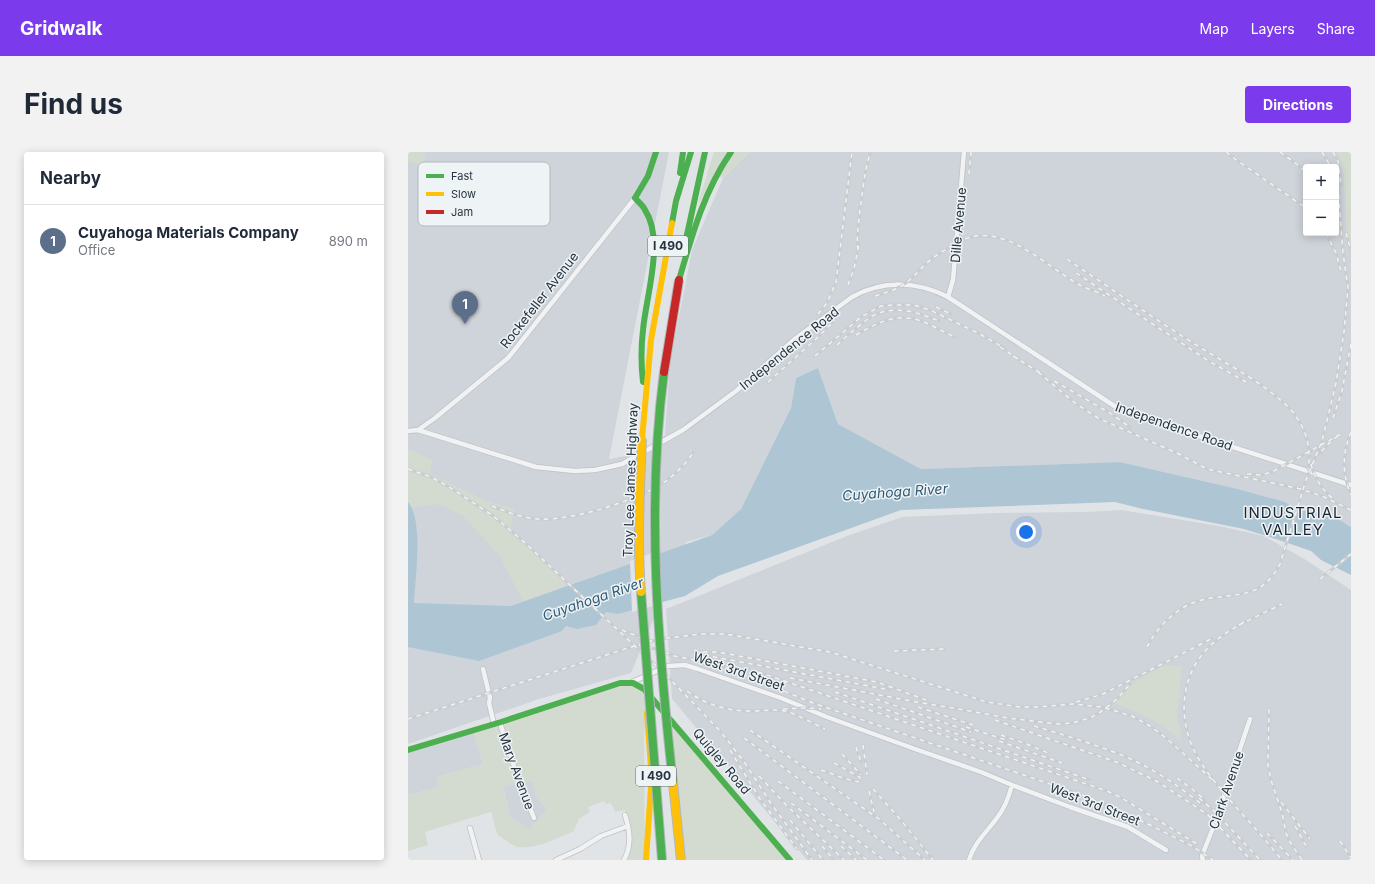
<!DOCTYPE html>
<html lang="en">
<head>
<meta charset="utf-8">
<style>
	:root { --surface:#fff; --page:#f2f2f3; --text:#1f2937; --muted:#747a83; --line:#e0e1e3; --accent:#7c3aed }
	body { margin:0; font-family:Inter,sans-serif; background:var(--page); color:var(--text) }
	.controls { position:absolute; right:12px; top:12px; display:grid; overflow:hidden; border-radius:4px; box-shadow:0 2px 10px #0003 }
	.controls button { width:36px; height:36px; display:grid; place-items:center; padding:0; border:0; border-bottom:1px solid var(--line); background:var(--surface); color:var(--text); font:20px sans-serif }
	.you { position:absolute; left:618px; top:380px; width:14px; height:14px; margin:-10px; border:3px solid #fff; border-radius:50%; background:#1a73e8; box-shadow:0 0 0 6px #1a73e833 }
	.badge { display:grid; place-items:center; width:26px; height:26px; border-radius:50%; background:var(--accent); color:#fff; font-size:13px; font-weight:700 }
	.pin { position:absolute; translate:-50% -33px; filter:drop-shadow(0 1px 2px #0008) }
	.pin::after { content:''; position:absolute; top:21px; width:14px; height:12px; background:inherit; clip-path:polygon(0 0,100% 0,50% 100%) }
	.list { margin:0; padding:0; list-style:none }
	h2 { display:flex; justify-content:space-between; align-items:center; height:52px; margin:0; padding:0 16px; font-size:17px }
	h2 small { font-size:13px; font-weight:400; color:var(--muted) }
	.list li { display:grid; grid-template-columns:26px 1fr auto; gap:12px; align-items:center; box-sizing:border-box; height:72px; padding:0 16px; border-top:1px solid var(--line) }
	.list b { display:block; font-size:15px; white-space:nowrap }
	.list p { margin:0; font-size:13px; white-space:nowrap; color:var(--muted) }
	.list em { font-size:13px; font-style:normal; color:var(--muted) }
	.map { position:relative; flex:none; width:943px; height:708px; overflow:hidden; border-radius:4px }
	header { display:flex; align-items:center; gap:24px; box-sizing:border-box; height:56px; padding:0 20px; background:var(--accent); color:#fff }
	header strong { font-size:19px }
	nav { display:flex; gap:22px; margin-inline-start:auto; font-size:14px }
	.intro { display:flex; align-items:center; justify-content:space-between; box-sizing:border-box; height:96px; padding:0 24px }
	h1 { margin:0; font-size:28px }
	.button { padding:10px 18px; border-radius:4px; background:var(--accent); color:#fff; font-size:14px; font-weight:700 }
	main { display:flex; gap:24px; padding:0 24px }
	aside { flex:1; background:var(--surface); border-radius:4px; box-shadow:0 2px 10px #0003 }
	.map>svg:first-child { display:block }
</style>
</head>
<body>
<header>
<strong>Gridwalk</strong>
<nav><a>Map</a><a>Layers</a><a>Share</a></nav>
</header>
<div class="intro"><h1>Find us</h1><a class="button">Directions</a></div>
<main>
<aside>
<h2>Nearby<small></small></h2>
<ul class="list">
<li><span class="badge" style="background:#5c6f8a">1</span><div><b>Cuyahoga Materials Company</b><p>Office</p></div><em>890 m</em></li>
</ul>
</aside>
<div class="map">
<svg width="943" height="708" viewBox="0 0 943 708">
	<rect width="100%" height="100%" fill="#e1e4e7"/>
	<path fill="#cfd4da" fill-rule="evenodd" d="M 0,0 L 261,0 L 201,307 L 227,302 L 257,283 L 262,211 L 284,98 L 315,26 L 342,0 L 929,0 L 933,5 L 937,28 L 938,70 L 943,94 L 943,375 L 927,365 L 901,358 L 895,359 L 884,355 L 876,350 L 830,337 L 712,310 L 513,317 L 430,272 L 410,216 L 388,226 L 383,256 L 333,357 L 304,383 L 278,390 L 223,521 L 131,547 L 0,592 ZM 898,15 L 928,15 L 928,81 L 898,81 Z
		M 713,358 L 811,374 L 856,384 L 898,408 L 943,438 L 943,708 L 399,708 L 264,547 L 258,457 L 439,384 L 494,365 L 587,361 L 678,360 Z
		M 65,579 L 75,612 L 29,625 L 32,635 L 0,643 L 0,598 Z
		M 124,628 L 128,644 L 139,657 L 121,678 L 102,665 L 95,634 Z"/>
	<path fill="#d3dbd1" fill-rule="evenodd" d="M 0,0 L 18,0 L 15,14 L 0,9 Z
		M 306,0 L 319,0 L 291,51 L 290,51 Z
		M 323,0 L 342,0 L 315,26 L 308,23 Z
		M 929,0 L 943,0 L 943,94 C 931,69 943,22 929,0 Z
		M 0,297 L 24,308 L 22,322 L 81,350 L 106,357 L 102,378 L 160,431 L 153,436 L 115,449 L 91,403 L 54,363 L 30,352 L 5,356 L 0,350 Z
		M 756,513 L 774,515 L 769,564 L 773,580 L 772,588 C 754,570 729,560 706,551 L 725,531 Z
		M 220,530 L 236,537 L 239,547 L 236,585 L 237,708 L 216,708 L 221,693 L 217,658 L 207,660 L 203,651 L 198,652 L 196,649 L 180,655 L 182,660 L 171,667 L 166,679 C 150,686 127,698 109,695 C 107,695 93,685 91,684 C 86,678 86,666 83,660 L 17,680 L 20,693 L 0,699 L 0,643 L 31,635 L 29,625 L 75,612 L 65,579 ZM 124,628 L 128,644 L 139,657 L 121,678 L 102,664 L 95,635 Z
		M 261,566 L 382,708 L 278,708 Z"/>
	<path fill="#aec6d3" d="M 410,216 L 430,272 L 513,317 L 712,310 L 830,337 L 877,350 L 884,355 L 895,359 L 901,358 L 927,365 L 943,375 L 943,423 L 913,408 L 903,399 L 874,389 L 836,377 L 735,357 L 707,350 L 493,358 L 310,424 L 277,444 L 210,462 L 198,460 L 188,473 L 169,477 L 158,474 L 154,479 L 71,509 L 0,495 L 0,350 C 16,369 7,427 6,451 L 103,454 L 304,383 L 333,357 L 383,256 L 388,226 Z"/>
	<path fill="#e1e4e7" d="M 250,399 L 252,452 L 224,460 L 222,409 Z"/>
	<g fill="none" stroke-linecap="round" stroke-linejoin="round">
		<defs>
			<path id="street" d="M 540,145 L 545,128 L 556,0
				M 10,278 L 128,315 L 167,319 L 187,318 L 214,312 L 275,278 L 328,239 L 388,186 L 444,145 C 475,128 509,129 540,145 L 711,257 L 766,276 L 943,333
				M 0,279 L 10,278 L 27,266 L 100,206 L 227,46
				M 75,517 L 82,546 L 81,551 L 86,572
				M 224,530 L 260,514 L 277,513 L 290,517 L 373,546 L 419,565 L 507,597 L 573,620 L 604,633 L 662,655 L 720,675 L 758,698
				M 92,571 L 107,617 L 126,666
				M 62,676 L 71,708
				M 148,708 L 172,697 L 193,684 L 220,674
				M 216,708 C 224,693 222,679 217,663
				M 561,708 C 566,690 581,678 591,663 C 598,654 601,644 604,633
				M 795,708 L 794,705 L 795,701 L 807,671 L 842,567"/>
		</defs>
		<use href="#street" stroke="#bfc2c5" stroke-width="6"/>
		<use href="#street" stroke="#f0f2f3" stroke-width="4.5"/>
		<path stroke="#4caf50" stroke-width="6" d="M 272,21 L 275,0
			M 227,46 L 240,24 L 248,0
			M 227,46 C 230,50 235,53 237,58 C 257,88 238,144 235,178 C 233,195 233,213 235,230
			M 264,71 L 268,49 L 283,0
			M 277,92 L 297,0
			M 271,128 C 284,83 296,39 323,0
			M 0,598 L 93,570 L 212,531 L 225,531 L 236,537 L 382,708"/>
		<path stroke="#ffc107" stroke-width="6" d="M 234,287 L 243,188 L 264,71
			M 238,708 L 243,635 L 243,616 L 239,561"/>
		<defs>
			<path id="rail" d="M 818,0 L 827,7 L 898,56
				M 872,0 L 890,13 L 898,20
				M 914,0 L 923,15
				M 925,0 L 930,9 L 933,33
				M 561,22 L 563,0
				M 918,81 L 928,101 L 933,119
				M 938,81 L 943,99
				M 450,98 C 448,84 451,71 452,57 C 455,39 456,20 462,2
				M 659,107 C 705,138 751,170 798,199 C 826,216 860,234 883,258 C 897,274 904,295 900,317
				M 668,121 L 799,208 L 838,230
				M 440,133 L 446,117 L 451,92
				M 467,144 C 477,141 487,138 495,133 C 504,127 510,119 518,112 C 524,106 532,101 540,96 C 588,61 630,109 670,132 C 678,137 689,139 697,144
				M 528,155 L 543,162
				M 410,162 L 419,151 L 428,130 L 444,0
				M 448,183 C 467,172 487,161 510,168 C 523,172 535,180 547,185
				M 429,193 C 439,184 449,175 460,167 C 482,151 509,160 531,169
				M 592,195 L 610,207
				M 407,204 L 453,165 L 473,154 L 484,153 L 506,153 L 522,158 L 572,182 L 596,196
				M 605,204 L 634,222
				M 630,220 L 667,251 L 690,266 L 771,302 L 799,317 L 893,337
				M 646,229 L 702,261 L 723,276
				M 360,230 L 408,187 L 427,168
				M 925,266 L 934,239 L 943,192
				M 943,280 C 934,302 934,322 943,343
				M 903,312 C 906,326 915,338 925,347
				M 0,317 L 23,325 L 41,335 L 84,363 L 115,389 L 261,526 L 313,580 L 337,611 L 362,650 L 404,708
				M 839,322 L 853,323 L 864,320 L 933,282 L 924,288 L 911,302
				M 889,336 L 914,344 L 943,358
				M 84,354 C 99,360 114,366 131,367 C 164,369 231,348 258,329 C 270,320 279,310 287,298
				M 912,427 L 943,402
				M 836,470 C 823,478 809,486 799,497 C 771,526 770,571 789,604 C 799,622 813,637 826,653 C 843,671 858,689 874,708
				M 831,473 L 874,452
				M 214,478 L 239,488 L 244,489
				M 231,493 L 252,498 L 266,504 L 306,512 L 325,518 L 405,551 L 680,645 L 740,672 L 784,694 L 805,708
				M 739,495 C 750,474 768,456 790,449 C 826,439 851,451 872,412 L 898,328 L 914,289 L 928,231 L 936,180 L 940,136 L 935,101 L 930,35 L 928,26
				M 486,499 L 536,497
				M 286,500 L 310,500 L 469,530 L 518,548
				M 296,503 L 482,538
				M 350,520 L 699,639 L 712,645 L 789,692
				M 382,526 L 503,549 L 545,556 L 600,566 L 649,572 L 664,571 L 682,566 L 694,559 L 709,547 L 722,532
				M 279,539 C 299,553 319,559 343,559 C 355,559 366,557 377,559 C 391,563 404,571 417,577
				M 427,540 L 682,628
				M 468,547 L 563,580
				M 668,550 L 695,542 L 807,485
				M 510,555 L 565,573
				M 375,557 L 396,556 L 413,557
				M 861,557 L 860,613 L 863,628 L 874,661 L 878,681 L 882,690 L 894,708
				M 0,567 L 220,496 L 252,487 L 293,482 L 318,482 L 422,500 L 579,550 L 612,555 L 630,555 L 665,552 L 694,555 L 724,564 L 742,574 L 758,586 L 807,630
				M 587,568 L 711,611 L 750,630 L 799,662 L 843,708
				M 626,574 C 656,583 686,592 716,604 C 744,616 770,633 793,652
				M 558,575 L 598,588
				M 342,578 L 471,667 L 517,708
				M 593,583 L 619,592 L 640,601
				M 336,586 L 499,708
				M 591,589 L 654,611
				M 455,593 L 459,623
				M 448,595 L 453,610
				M 322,598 L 352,647 L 389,697
				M 434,602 L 453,623
				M 426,611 L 453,626
				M 413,618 L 438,627 L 451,630
				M 351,624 L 378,653 L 436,708
				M 769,626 L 784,637 L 797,648
				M 370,629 L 476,708
				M 465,637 L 492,667 L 525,708
				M 461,639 L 466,660
				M 791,646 L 807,660 L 852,708
				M 873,650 L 902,687
				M 383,651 L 459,708
				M 382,668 L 415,708
				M 887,674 L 898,694
				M 859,681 L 885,708
				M 932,689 L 943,706
				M 414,694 L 426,708
				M 433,694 L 448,708"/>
		</defs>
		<use href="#rail" stroke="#caccce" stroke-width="3"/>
		<use href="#rail" stroke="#eef3f6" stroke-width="1.5" stroke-dasharray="4.5" stroke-linecap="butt"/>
		<defs>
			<path id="fast-bridge" d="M 256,220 C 238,357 250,494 265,631
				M 233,440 L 254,708"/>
			<path id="slow-bridge" d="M 233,440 C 229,389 232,338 234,287
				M 265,631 L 273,708"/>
			<path id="jam-bridge" d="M 256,220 L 271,128"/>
		</defs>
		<use href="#fast-bridge" stroke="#b3b7bc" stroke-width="10" stroke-linecap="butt"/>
		<use href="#slow-bridge" stroke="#b3b7bc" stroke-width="10" stroke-linecap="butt"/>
		<use href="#jam-bridge" stroke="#b3b7bc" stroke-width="10" stroke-linecap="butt"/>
		<use href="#fast-bridge" stroke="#4caf50" stroke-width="8"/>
		<use href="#slow-bridge" stroke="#ffc107" stroke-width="8"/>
		<use href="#jam-bridge" stroke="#c62828" stroke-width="8"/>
	</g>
	<g text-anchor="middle" stroke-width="3" stroke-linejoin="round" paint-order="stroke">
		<g fill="#eef3f6" stroke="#636d77" stroke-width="1">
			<rect x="240" y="84" width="40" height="20" rx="3"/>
			<rect x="228" y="614" width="40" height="20" rx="3"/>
		</g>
		<g font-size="12" font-weight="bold" fill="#273440">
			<text x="260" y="98">I 490</text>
			<text x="248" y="628">I 490</text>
		</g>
		<g font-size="13" fill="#273440" stroke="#eef3f6">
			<text transform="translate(550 73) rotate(-85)" y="5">Dille Avenue</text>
			<text transform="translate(131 148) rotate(-52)" y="5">Rockefeller Avenue</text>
			<text transform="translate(381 196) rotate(-39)" y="5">Independence Road</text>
			<text transform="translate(766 274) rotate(19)" y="5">Independence Road</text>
			<text transform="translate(222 328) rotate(-88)" y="5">Troy Lee James Highway</text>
			<text transform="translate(331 519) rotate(19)" y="5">West 3rd Street</text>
			<text transform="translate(314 609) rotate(50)" y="5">Quigley Road</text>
			<text transform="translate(109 619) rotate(70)" y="5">Mary Avenue</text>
			<text transform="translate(818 638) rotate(-71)" y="5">Clark Avenue</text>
			<text transform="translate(687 652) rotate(21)" y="5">West 3rd Street</text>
		</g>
		<g font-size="14" font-style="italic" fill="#305a75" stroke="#eef3f6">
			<text transform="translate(487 340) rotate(-4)" y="5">Cuyahoga River</text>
			<text transform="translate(185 447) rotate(-19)" y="5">Cuyahoga River</text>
		</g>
		<g font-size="15" letter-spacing="1" fill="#192531" stroke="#eef3f6">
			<text x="885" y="366">INDUSTRIAL<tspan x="885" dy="17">VALLEY</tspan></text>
		</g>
	</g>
	<rect x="10" y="10" width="132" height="64" rx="6" fill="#eef3f6" stroke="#b2babf" stroke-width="1"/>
	<rect x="18" y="22" width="18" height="4" fill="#4caf50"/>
	<rect x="18" y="40" width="18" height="4" fill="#ffc107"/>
	<rect x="18" y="58" width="18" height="4" fill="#c62828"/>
	<g font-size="11" fill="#273440">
		<text x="43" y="28">Fast</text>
		<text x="43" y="46">Slow</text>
		<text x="43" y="64">Jam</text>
	</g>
</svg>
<div class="controls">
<button>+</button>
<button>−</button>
</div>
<div class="you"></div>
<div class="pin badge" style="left:57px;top:172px;background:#5c6f8a">1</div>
</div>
</main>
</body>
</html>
